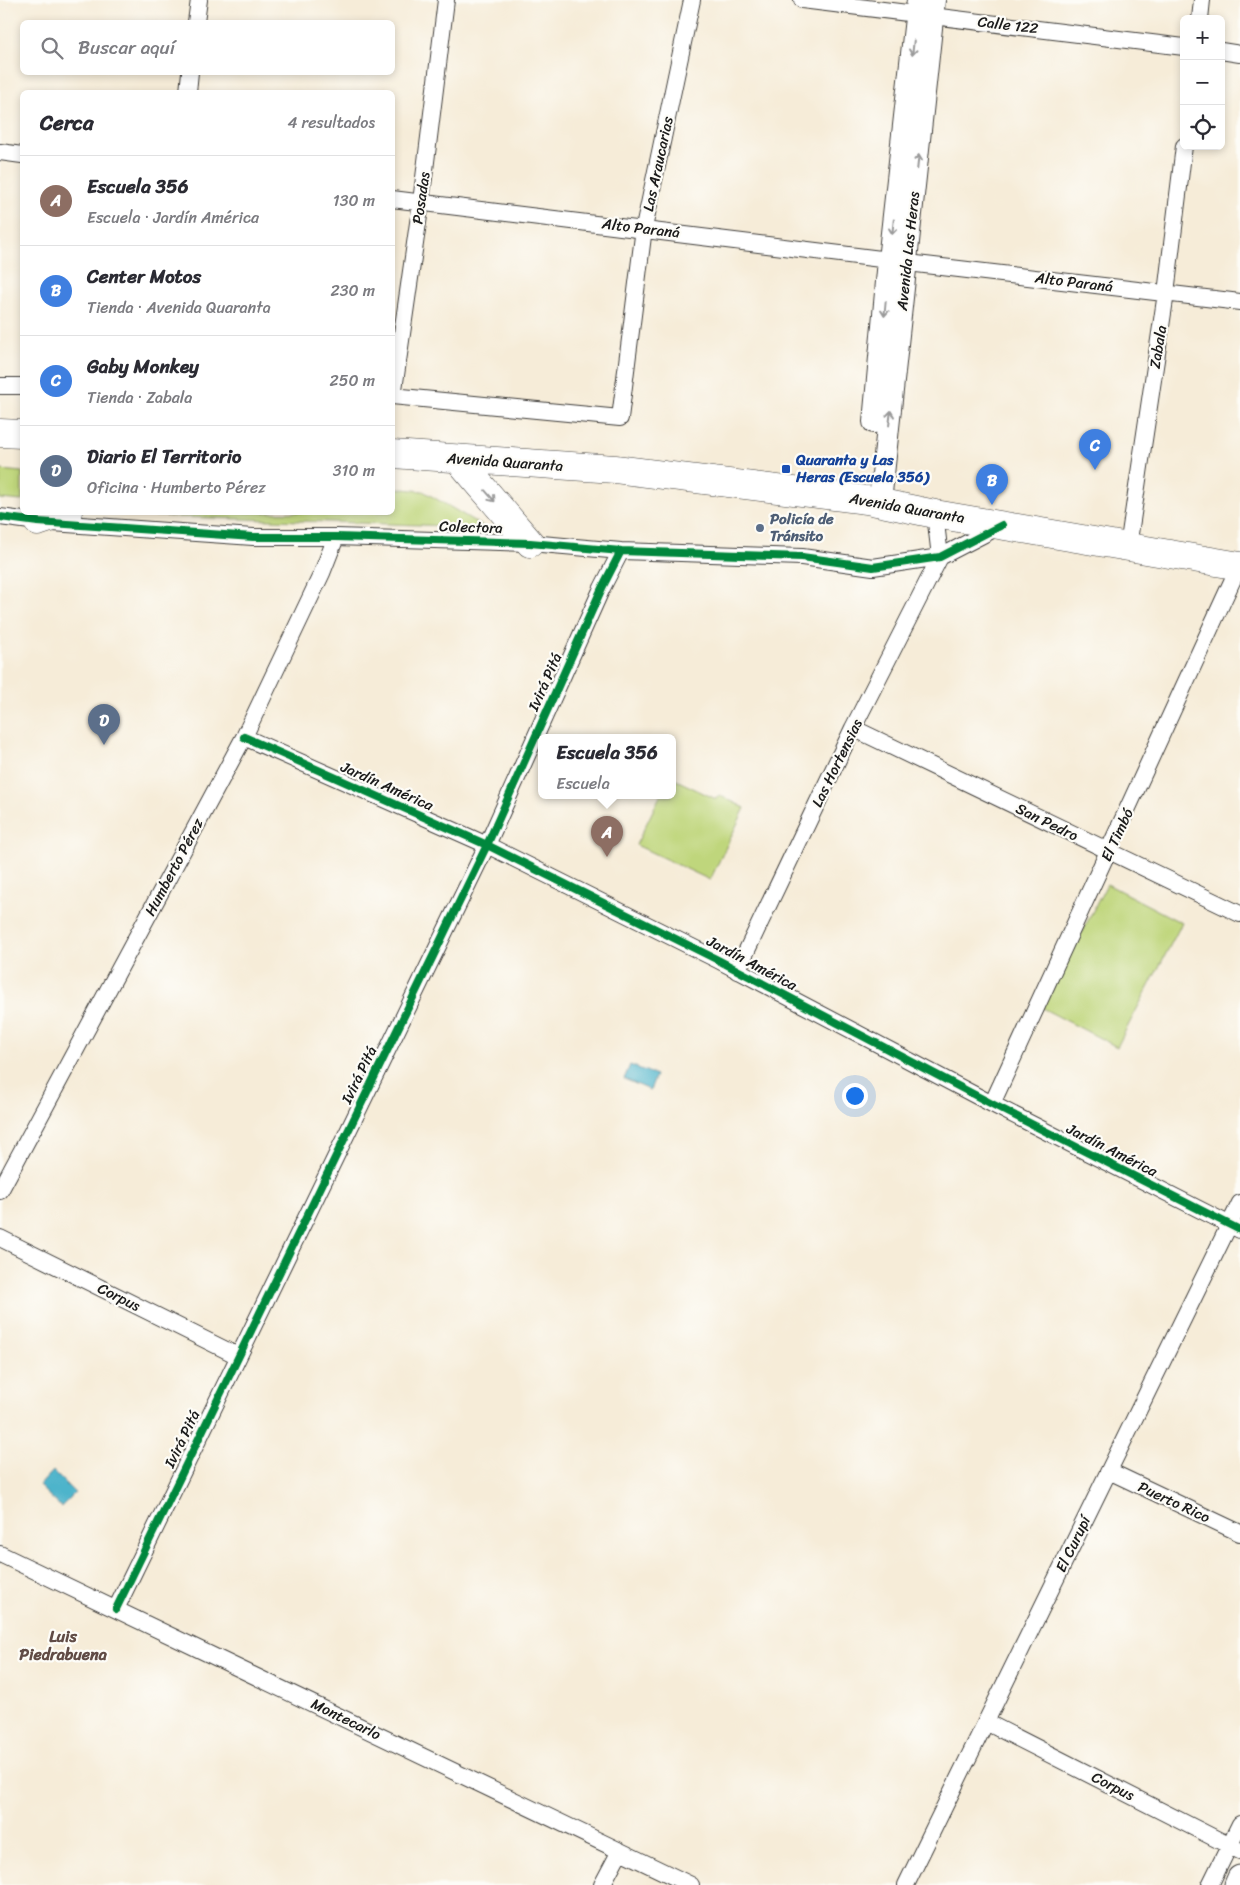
<!DOCTYPE html>
<html lang="es">
<head>
<meta charset="utf-8">
<style>
	:root { --surface:#fff; --page:#f7f7f7; --text:#2b2b33; --muted:#7c7c81; --line:#e1e1e2; --accent:#1f6fb2 }
	body { margin:0; font-family:Sriracha,sans-serif; background:var(--page); color:var(--text) }
	.controls { position:absolute; right:15px; top:15px; display:grid; overflow:hidden; border-radius:8px; box-shadow:0 2px 8px #0003 }
	.controls button { width:45px; height:45px; display:grid; place-items:center; padding:0; border:0; border-bottom:1px solid var(--line); background:var(--surface); color:var(--text); font:25px sans-serif }
	.you { position:absolute; left:854px; top:1095px; width:18px; height:18px; margin:-12px; border:4px solid #fff; border-radius:50%; background:#1a73e8; box-shadow:0 0 0 8px #1a73e833 }
	.badge { display:grid; place-items:center; width:32px; height:32px; border-radius:50%; background:var(--accent); color:#fff; font-size:16px; font-weight:700 }
	.pin { position:absolute; translate:-50% -41px; filter:drop-shadow(0 1px 2px #0008) }
	.pin::after { content:''; position:absolute; top:26px; width:18px; height:15px; background:inherit; clip-path:polygon(0 0,100% 0,50% 100%) }
	.popup { position:absolute; left:538px; top:734px; width:138px; height:65px; box-sizing:border-box; display:grid; place-content:center; border-radius:8px; background:var(--surface); filter:drop-shadow(0 1px 4px #0005); font-size:16px; white-space:nowrap; color:var(--muted) }
	.popup b { font-size:19px; color:var(--text) }
	.popup::after { content:''; position:absolute; left:50%; top:100%; margin-left:-10px; border:10px solid transparent; border-top-color:var(--surface) }
	.list { margin:0; padding:0; list-style:none }
	h2 { display:flex; justify-content:space-between; align-items:center; height:65px; margin:0; padding:0 20px; font-size:21px }
	h2 small { font-size:16px; font-weight:400; color:var(--muted) }
	.list li { display:grid; grid-template-columns:32px 1fr auto; gap:15px; align-items:center; box-sizing:border-box; height:90px; padding:0 20px; border-top:1px solid var(--line) }
	.list b { display:block; font-size:19px; white-space:nowrap }
	.list p { margin:0; font-size:16px; white-space:nowrap; color:var(--muted) }
	.list em { font-size:16px; font-style:normal; color:var(--muted) }
	.icon { flex:none; width:28px; height:28px; fill:none; stroke:currentColor; stroke-width:2; stroke-linecap:round; stroke-linejoin:round }
	.map { position:relative; flex:none; width:1240px; height:1885px; overflow:hidden }
	.search { position:absolute; background:var(--surface); box-shadow:0 2px 8px #0003; left:20px; top:20px; width:375px; height:55px; display:flex; align-items:center; gap:12px; box-sizing:border-box; padding:0 18px; border-radius:8px; color:var(--muted); font-size:19px }
	.panel { position:absolute; background:var(--surface); box-shadow:0 2px 8px #0003; left:20px; top:90px; width:375px; height:425px; border-radius:8px }
	.map>svg:first-child { display:block }
</style>
</head>
<body>
<div class="map">
<svg width="1240" height="1885" viewBox="0 0 1240 1885">
	<rect width="100%" height="100%" fill="#fdfcf7"/>
	<filter id="ink" filterUnits="userSpaceOnUse"><feTurbulence type="fractalNoise" baseFrequency=".02" numOctaves="2"/><feDisplacementMap in="SourceGraphic" scale="10" xChannelSelector="R" yChannelSelector="G"/><feConvolveMatrix kernelMatrix="1 2 1 2 8 2 1 2 1" color-interpolation-filters="sRGB"/></filter>
	<filter id="wash" filterUnits="userSpaceOnUse"><feTurbulence type="fractalNoise" baseFrequency=".0096" numOctaves="4" result="noise"/><feDisplacementMap in="SourceGraphic" scale="20" xChannelSelector="R" yChannelSelector="G"/><feGaussianBlur stdDeviation="1.12" result="paint"/><feColorMatrix in="noise" values="0 0 0 0 0 0 0 0 0 0 0 0 0 0 0 0 0 1.4 0 .05"/><feComposite in="paint" operator="in"/></filter>
	<g filter="url(#wash)">
		<rect width="100%" height="100%" fill="#f6ecd8"/>
		<path fill="#bfd67b" stroke="#6e794c" d="M 0,470 L 22,472 L 22,501 L 0,499 Z
			M 393,488 L 423,491 L 491,531 L 450,526 L 153,516 L 127,513 L 392,512 Z
			M 672,778 L 716,799 L 719,795 L 745,808 L 710,880 L 636,845 L 660,796 L 672,796 Z
			M 1107,884 L 1182,923 L 1117,1047 L 1042,1008 Z"/>
		<path fill="#4db4cb" stroke="#346874" d="M 630,1065 L 656,1075 L 650,1090 L 624,1079 Z
			M 53,1471 L 75,1493 L 61,1507 L 39,1486 Z"/>
	</g>
	<g filter="url(#ink)">
		<g fill="none" stroke-linecap="round" stroke-linejoin="round">
			<defs>
				<path id="street" d="M 802,0 L 1184,47
					M 1200,19 L 1202,0
					M 196,22 L 199,0
					M 1221,51 L 1240,54
					M 188,92 L 190,72
					M 0,152 L 22,155
					M 392,199 L 889,260
					M 908,263 L 1240,302
					M 0,386 L 22,386
					M 392,396 L 620,418 L 644,228 L 692,0
					M 393,396 L 421,202 L 446,0
					M 0,517 L 38,522 L 253,537 L 336,537 L 530,543 L 621,551 L 802,557 L 873,567 L 940,557 L 1000,526
					M 1128,547 L 1166,293 L 1184,146
					M 853,728 L 1240,914
					M 244,737 L 487,845 L 718,960 L 992,1104 L 1240,1230
					M 737,971 L 853,728 L 940,557 L 935,514
					M 992,1104 L 1239,566
					M 0,1191 L 244,737 L 322,573 L 336,537
					M 0,1238 L 238,1356
					M 1109,1471 L 1240,1533
					M 0,1554 L 691,1885
					M 116,1609 L 487,845 L 602,588 L 621,551
					M 986,1722 L 1240,1851
					M 602,1885 L 620,1851
					M 906,1885 L 1240,1203
					M 1210,1885 L 1240,1824"/>
				<path id="secondary" d="M 874,422 L 889,260 L 918,0
					M 880,502 L 934,0"/>
				<path id="primary" d="M 1237,1885 L 1240,1878"/>
				<path id="highway" d="M 0,433 L 22,434
					M 392,454 L 615,469 L 867,500 L 935,514 L 1240,566
					M 458,459 L 530,543
					M 38,522 L 68,512"/>
			</defs>
			<use href="#street" stroke="#3d3b38" stroke-width="18"/>
			<use href="#secondary" stroke="#3d3b38" stroke-width="24"/>
			<use href="#primary" stroke="#3d3b38" stroke-width="27"/>
			<use href="#highway" stroke="#3d3b38" stroke-width="29"/>
			<use href="#street" stroke="#fff" stroke-width="16"/>
			<use href="#secondary" stroke="#fff" stroke-width="22"/>
			<use href="#primary" stroke="#fff" stroke-width="25"/>
			<use href="#highway" stroke="#fff" stroke-width="28"/>
			<defs>
				<path id="cycleway" d="M 0,517 L 38,522 L 253,537 L 336,537 L 530,543 L 621,551 L 802,557 L 873,567 L 940,557 L 1002,525
					M 244,737 L 487,845 L 718,960 L 992,1104 L 1240,1230
					M 116,1609 L 487,845 L 602,588 L 621,551"/>
			</defs>
			<use href="#cycleway" stroke="#fdfcf7" stroke-width="11"/>
			<use href="#cycleway" stroke="#00873e" stroke-width="8"/>
		</g>
		<defs><path id="oneway-shaft" d="M-6 0H5M1.5-3L5.5 0L1.5 3" fill="none" stroke-width="1.6" stroke-linecap="round" stroke-linejoin="round" transform="scale(1.25)"/></defs>
		<g stroke="#999">
			<use href="#oneway-shaft" transform="translate(913 48) rotate(96)"/>
			<use href="#oneway-shaft" transform="translate(918 162) rotate(-84)"/>
			<use href="#oneway-shaft" transform="translate(893 227) rotate(96)"/>
			<use href="#oneway-shaft" transform="translate(885 309) rotate(95)"/>
			<use href="#oneway-shaft" transform="translate(890 418) rotate(-83)"/>
			<use href="#oneway-shaft" transform="translate(490 496) rotate(49)"/>
		</g>
	</g>
	<rect fill="#1a4fb4" stroke="#fdfcf7" stroke-width="2" x="781" y="464" width="10" height="10" rx="2.5"/>
	<circle fill="#5c6f8a" stroke="#fdfcf7" stroke-width="2" cx="760" cy="528" r="5"/>
	<g text-anchor="middle" stroke-width="4.5" stroke-linejoin="round" paint-order="stroke">
		<g font-size="15" fill="#1c1c1c" stroke="#fdfcf7">
			<text transform="translate(1008 25) rotate(7)" y="5">Calle 122</text>
			<text transform="translate(658 164) rotate(-78)" y="5">Las Araucarias</text>
			<text transform="translate(421 198) rotate(-82)" y="5">Posadas</text>
			<text transform="translate(641 228) rotate(7)" y="5">Alto Paraná</text>
			<text transform="translate(908 251) rotate(-84)" y="5">Avenida Las Heras</text>
			<text transform="translate(1074 282) rotate(7)" y="5">Alto Paraná</text>
			<text transform="translate(1158 347) rotate(-81)" y="5">Zabala</text>
			<text transform="translate(505 462) rotate(4)" y="5">Avenida Quaranta</text>
			<text transform="translate(907 508) rotate(10)" y="5">Avenida Quaranta</text>
			<text transform="translate(471 527) rotate(2)" y="5">Colectora</text>
			<text transform="translate(545 682) rotate(-66)" y="5">Ivirá Pitá</text>
			<text transform="translate(837 763) rotate(-64)" y="5">Las Hortensias</text>
			<text transform="translate(387 786) rotate(24)" y="5">Jardín América</text>
			<text transform="translate(1047 822) rotate(26)" y="5">San Pedro</text>
			<text transform="translate(1117 835) rotate(-65)" y="5">El Timbó</text>
			<text transform="translate(174 867) rotate(-62)" y="5">Humberto Pérez</text>
			<text transform="translate(752 963) rotate(28)" y="5">Jardín América</text>
			<text transform="translate(359 1075) rotate(-64)" y="5">Ivirá Pitá</text>
			<text transform="translate(1112 1150) rotate(27)" y="5">Jardín América</text>
			<text transform="translate(119 1297) rotate(26)" y="5">Corpus</text>
			<text transform="translate(182 1439) rotate(-64)" y="5">Ivirá Pitá</text>
			<text transform="translate(1174 1502) rotate(25)" y="5">Puerto Rico</text>
			<text transform="translate(1073 1544) rotate(-64)" y="5">El Curupí</text>
			<text transform="translate(346 1719) rotate(26)" y="5">Montecarlo</text>
			<text transform="translate(1113 1786) rotate(27)" y="5">Corpus</text>
		</g>
		<g font-size="15" font-weight="bold" fill="#164399" stroke="#fdfcf7" text-anchor="start">
			<text x="796" y="465">Quaranta y Las<tspan x="796" dy="17">Heras (Escuela 356)</tspan></text>
		</g>
		<g font-size="15" font-weight="bold" fill="#4e5e75" stroke="#fdfcf7" text-anchor="start">
			<text x="770" y="524">Policía de<tspan x="770" dy="17">Tránsito</tspan></text>
		</g>
		<g font-size="16" font-weight="bold" fill="#604b45" stroke="#fdfcf7">
			<text x="63" y="1642">Luis<tspan x="63" dy="18">Piedrabuena</tspan></text>
		</g>
	</g>
</svg>
<div class="controls">
<button>+</button>
<button>−</button>
<button><svg class="icon" aria-label="locate" viewBox="0 0 24 24"><circle cx="12" cy="12" r="6"/><path d="M12 2v4M12 18v4M2 12h4M18 12h4"/></svg></button>
</div>
<div class="you"></div>
<div class="pin badge" style="left:607px;top:857px;background:#8d6e63">A</div>
<div class="popup"><b>Escuela 356</b>Escuela</div>
<div class="pin badge" style="left:992px;top:505px;background:#3f7fe0">B</div>
<div class="pin badge" style="left:1095px;top:470px;background:#3f7fe0">C</div>
<div class="pin badge" style="left:104px;top:745px;background:#5c6f8a">D</div>
<div class="search"><svg class="icon" aria-label="search" viewBox="0 0 24 24"><circle cx="10" cy="10" r="6"/><path d="M15 15l6 6"/></svg>Buscar aquí</div>
<section class="panel">
<h2>Cerca<small>4 resultados</small></h2>
<ul class="list">
<li><span class="badge" style="background:#8d6e63">A</span><div><b>Escuela 356</b><p>Escuela · Jardín América</p></div><em>130 m</em></li>
<li><span class="badge" style="background:#3f7fe0">B</span><div><b>Center Motos</b><p>Tienda · Avenida Quaranta</p></div><em>230 m</em></li>
<li><span class="badge" style="background:#3f7fe0">C</span><div><b>Gaby Monkey</b><p>Tienda · Zabala</p></div><em>250 m</em></li>
<li><span class="badge" style="background:#5c6f8a">D</span><div><b>Diario El Territorio</b><p>Oficina · Humberto Pérez</p></div><em>310 m</em></li>
</ul>
</section>
</div>
</body>
</html>
